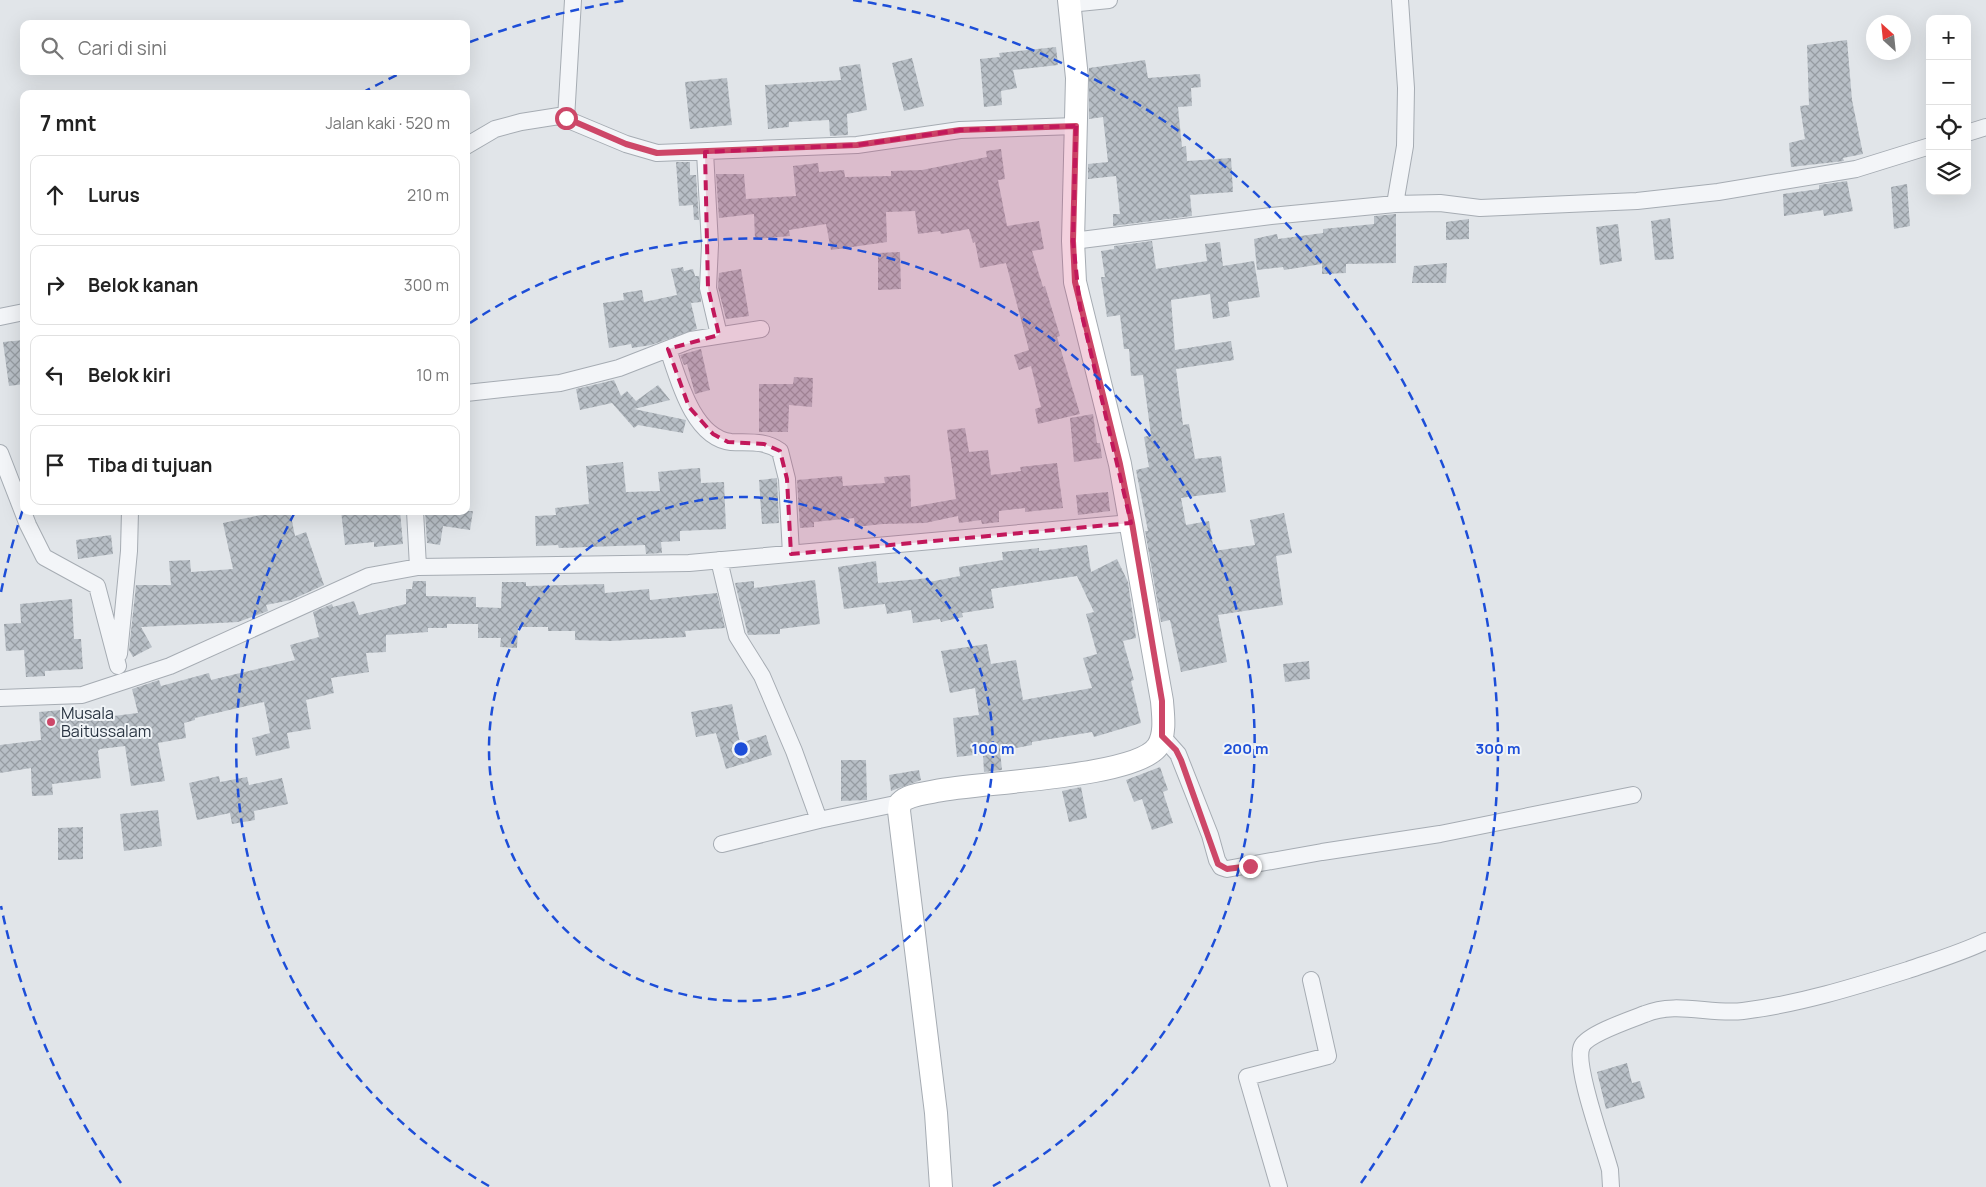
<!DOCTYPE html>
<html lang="id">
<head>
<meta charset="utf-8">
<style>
	:root { --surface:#fff; --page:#f6f6f6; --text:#222; --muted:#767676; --line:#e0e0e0 }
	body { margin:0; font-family:Manrope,sans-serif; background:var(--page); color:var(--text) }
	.controls { position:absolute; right:15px; top:15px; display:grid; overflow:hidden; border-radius:10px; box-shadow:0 5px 20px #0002 }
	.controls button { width:45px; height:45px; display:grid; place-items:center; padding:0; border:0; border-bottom:1px solid var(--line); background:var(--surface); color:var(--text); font:25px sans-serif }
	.compass { position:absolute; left:1866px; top:15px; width:45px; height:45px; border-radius:50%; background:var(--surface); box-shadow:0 5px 20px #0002; rotate:333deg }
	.stop { position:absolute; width:15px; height:15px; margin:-11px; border:4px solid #cd4768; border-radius:50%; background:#fff }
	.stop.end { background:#cd4768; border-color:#fff; box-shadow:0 1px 5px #0008 }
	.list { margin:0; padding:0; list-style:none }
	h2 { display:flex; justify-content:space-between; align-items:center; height:65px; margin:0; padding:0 20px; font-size:21px }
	h2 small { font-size:16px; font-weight:400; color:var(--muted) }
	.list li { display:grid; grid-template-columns:32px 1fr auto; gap:15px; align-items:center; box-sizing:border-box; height:80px; margin:0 10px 10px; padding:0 10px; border:1px solid var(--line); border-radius:10px }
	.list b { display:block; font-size:19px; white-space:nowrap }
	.list em { font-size:16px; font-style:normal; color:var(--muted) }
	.icon { flex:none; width:28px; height:28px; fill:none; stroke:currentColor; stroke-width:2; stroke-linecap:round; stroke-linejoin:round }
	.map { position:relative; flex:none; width:1986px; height:1187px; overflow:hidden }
	.search { position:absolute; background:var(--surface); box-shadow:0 5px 20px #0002; left:20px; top:20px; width:450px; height:55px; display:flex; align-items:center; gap:12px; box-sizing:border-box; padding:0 18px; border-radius:10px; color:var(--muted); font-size:19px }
	.panel { position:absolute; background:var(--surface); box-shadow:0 5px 20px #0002; left:20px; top:90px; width:450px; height:425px; border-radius:10px }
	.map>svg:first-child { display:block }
</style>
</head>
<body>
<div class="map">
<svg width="1986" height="1187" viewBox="0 0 1986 1187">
	<defs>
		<pattern id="building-cross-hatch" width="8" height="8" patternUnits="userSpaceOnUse" patternTransform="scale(1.25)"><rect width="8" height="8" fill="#b8bfc6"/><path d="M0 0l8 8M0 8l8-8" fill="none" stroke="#969ca2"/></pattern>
	</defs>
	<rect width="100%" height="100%" fill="#e1e5e9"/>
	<path fill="url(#building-cross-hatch)" d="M 1847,40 L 1852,100 L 1863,154 L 1843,158 L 1844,161 L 1791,167 L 1789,143 L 1805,139 L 1800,106 L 1809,105 L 1807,45 Z
		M 1056,47 L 1058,65 L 1013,70 L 1017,88 L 1001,91 L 1002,105 L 984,107 L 980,59 L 1000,57 L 999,53 Z
		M 912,58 L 924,106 L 904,111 L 892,63 Z
		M 1145,60 L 1148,78 L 1200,74 L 1201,87 L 1191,88 L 1192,106 L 1178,107 L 1182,147 L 1186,146 L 1187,161 L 1231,158 L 1233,192 L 1190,195 L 1192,216 L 1113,226 L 1113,214 L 1120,214 L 1116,176 L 1088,179 L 1088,164 L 1108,162 L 1103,117 L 1089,119 L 1089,68 Z
		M 860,64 L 867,110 L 847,114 L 848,135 L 830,136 L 829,120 L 789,122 L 789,127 L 768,129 L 765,85 L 841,80 L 839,67 Z
		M 727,78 L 732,125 L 690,129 L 685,82 Z
		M 1001,149 L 1005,179 L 998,180 L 1007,226 L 1039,221 L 1044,249 L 1032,251 L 1043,287 L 1045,286 L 1060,336 L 1057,337 L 1080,414 L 1038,424 L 1035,409 L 1041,407 L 1031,366 L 1019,370 L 1014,355 L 1029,350 L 1006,263 L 980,268 L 975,242 L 973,243 L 969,229 L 941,234 L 940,231 L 918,234 L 915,211 L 886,212 L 887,242 L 831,250 L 826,224 L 789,230 L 790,236 L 755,239 L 754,214 L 719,218 L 716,174 L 744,174 L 746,199 L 796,196 L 793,166 L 818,163 L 819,172 L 844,170 L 845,177 L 891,176 L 891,171 L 922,170 L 987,157 L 986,151 Z
		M 676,162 L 690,162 L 690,175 L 696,175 L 699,220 L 694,220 L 693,205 L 679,206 Z
		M 1847,181 L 1853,211 L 1824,216 L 1823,210 L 1784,216 L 1783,194 L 1819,189 L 1819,185 Z
		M 1907,184 L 1910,226 L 1894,229 L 1891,187 Z
		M 1396,214 L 1396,263 L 1346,264 L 1346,273 L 1322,274 L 1322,264 L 1284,270 L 1283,267 L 1257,270 L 1254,239 L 1277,234 L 1278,239 L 1323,233 L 1323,229 L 1374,224 L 1374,216 Z
		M 1670,218 L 1674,259 L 1655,260 L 1651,221 Z
		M 1469,219 L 1469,239 L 1446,240 L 1446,222 Z
		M 1618,224 L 1622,261 L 1600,265 L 1596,227 Z
		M 1152,241 L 1156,269 L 1207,261 L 1205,244 L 1220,242 L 1223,266 L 1254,261 L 1260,297 L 1228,302 L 1230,316 L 1213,319 L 1210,294 L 1171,300 L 1175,350 L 1231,341 L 1234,360 L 1176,369 L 1183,425 L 1189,424 L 1195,459 L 1221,456 L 1226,492 L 1181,498 L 1186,525 L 1209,521 L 1214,551 L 1255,545 L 1250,520 L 1284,513 L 1292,553 L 1276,556 L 1283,605 L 1218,615 L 1227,662 L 1181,672 L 1170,620 L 1161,622 L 1145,531 L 1148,531 L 1136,470 L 1149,467 L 1144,437 L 1151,435 L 1143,375 L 1131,376 L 1129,349 L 1124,349 L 1120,315 L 1107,317 L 1101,277 L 1105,277 L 1101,251 L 1114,249 L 1114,246 Z
		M 900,252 L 901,289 L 878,290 L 878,253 Z
		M 1447,263 L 1446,283 L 1412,283 L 1414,266 Z
		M 683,267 L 684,271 L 693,269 L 695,276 L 699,276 L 701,302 L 691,303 L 697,329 L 651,345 L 632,348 L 631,344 L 609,348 L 603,303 L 624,300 L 623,293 L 642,290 L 644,302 L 677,295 L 671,269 Z
		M 741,269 L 749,316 L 726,319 L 718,287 L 719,273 Z
		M 24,340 L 24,384 L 9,386 L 3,342 Z
		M 701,349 L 710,390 L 695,394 L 687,364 L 684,365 L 680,355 Z
		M 794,377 L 813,378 L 812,407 L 789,405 L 788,432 L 759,432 L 759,384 L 793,384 Z
		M 614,380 L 621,396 L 627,391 L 636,401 L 658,385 L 670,400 L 634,409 L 686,420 L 683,433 L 638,425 L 634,428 L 612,403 L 580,410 L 576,389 Z
		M 1093,414 L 1097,443 L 1100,443 L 1102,458 L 1074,462 L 1070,418 Z
		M 965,428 L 969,452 L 988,450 L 991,475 L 1021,471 L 1020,467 L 1057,463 L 1063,508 L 1025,512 L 1025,508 L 999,511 L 999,522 L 982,524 L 981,520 L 959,523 L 958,516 L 925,523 L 883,524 L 855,527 L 854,518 L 814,522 L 814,527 L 800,528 L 797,480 L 842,476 L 843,486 L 885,483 L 884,477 L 910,475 L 911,507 L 956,499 L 947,430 Z
		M 623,462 L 626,492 L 660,491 L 658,472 L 685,469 L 700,468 L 701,483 L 724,482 L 726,529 L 680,531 L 680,541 L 661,542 L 662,553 L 646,554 L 645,545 L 559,548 L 558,545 L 536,546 L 535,516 L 556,515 L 555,508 L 589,504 L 586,466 Z
		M 777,478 L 779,523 L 762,524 L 759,480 Z
		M 1108,492 L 1110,511 L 1078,515 L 1076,495 Z
		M 269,511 L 290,511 L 295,536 L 306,532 L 324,585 L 291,600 L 266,605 L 268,611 L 238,622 L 141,627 L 152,647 L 133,657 L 129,650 L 136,585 L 171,585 L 169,561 L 190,560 L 191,572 L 233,569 L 223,523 L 270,513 Z
		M 341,511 L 400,511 L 403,544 L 374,547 L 374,542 L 345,545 Z
		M 425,511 L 473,511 L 470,530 L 443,526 L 440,545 L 427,543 Z
		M 111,535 L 113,554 L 78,559 L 76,540 Z
		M 1087,545 L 1091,572 L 1117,559 L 1128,582 L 1136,638 L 1123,641 L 1134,680 L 1131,681 L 1141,723 L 1094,737 L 1092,732 L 1032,742 L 1032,745 L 1000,751 L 1002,770 L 984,772 L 983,754 L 957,757 L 953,718 L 979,715 L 975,688 L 950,693 L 941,651 L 987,644 L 991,664 L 1016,660 L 1023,700 L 1092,688 L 1083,658 L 1097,654 L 1086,614 L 1094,612 L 1077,576 L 991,589 L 994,608 L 962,613 L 963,617 L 941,622 L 940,619 L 913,623 L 911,610 L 887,614 L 885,604 L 844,609 L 838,567 L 876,561 L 878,583 L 929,578 L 929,582 L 960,576 L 959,567 L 1003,560 L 1002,552 L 1039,548 L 1039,551 Z
		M 815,580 L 820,624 L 780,629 L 780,634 L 748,635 L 735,583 L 754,581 L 754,588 Z
		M 413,581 L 426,581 L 426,596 L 476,597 L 476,607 L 501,608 L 502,582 L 526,582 L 526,586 L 604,584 L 605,593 L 649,589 L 650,600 L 717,593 L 725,628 L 685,631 L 686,637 L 611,641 L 575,640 L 575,631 L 548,631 L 548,627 L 518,627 L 517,648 L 500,647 L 501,638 L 478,638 L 478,624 L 447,624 L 447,628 L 428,628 L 428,632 L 386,635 L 386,652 L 366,653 L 369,672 L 331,678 L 334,693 L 306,700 L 311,729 L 287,733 L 290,748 L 256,756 L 252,738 L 270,733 L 264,702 L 195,718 L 195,720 L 184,723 L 186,738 L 158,743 L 165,781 L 131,786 L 125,746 L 100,749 L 98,751 L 101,778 L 52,784 L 53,795 L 32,796 L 31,768 L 0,773 L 0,745 L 41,740 L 39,712 L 61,710 L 62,716 L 96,712 L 97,718 L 138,713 L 132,689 L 159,680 L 161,686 L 209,673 L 211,680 L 295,660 L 290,645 L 319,637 L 313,612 L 332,604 L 333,607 L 354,601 L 359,615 L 406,604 L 406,589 L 412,589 Z
		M 72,599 L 74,639 L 81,639 L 83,669 L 45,671 L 45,676 L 26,677 L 24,650 L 6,651 L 4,624 L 21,623 L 20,604 Z
		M 1309,661 L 1310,679 L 1285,682 L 1283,664 Z
		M 732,704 L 740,743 L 766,735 L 772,755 L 726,769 L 716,733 L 696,737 L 691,712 Z
		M 841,760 L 866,760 L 867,800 L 841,801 Z
		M 1160,767 L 1168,790 L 1163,792 L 1173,823 L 1152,830 L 1142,799 L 1134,802 L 1126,780 Z
		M 919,770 L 921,780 L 891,791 L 889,775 Z
		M 219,776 L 220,782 L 247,777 L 249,785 L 282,778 L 288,804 L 254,811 L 255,820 L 232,824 L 230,813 L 197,820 L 189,783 Z
		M 1081,787 L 1087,818 L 1069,822 L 1062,791 Z
		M 158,810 L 162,846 L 124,851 L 120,814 Z
		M 83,827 L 83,859 L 58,860 L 58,828 Z
		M 1627,1063 L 1632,1083 L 1640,1081 L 1645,1098 L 1606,1109 L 1597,1072 Z"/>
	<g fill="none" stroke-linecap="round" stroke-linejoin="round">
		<defs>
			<path id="street" d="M 1069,4 L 1109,0
				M 566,119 L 573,0
				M 1967,133 L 1986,127
				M 466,146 L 495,129 L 521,122 L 559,116 L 626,144 L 657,153 L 857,145 L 960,130 L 1076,126
				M 705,152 L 710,245 L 708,288 L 719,335
				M 1395,204 L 1405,146 L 1406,88 L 1400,0
				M 1073,241 L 1271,216 L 1395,204 L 1440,203 L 1480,208 L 1637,201 L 1718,192 L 1856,169 L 1930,146
				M 0,317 L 24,312
				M 668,349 C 678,378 693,438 731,442 C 748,443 765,440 780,451 L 787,479 L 791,554
				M 466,393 L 560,383 L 619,368 L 691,340 L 761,329
				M 0,453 L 28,525 L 44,557 L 97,586 L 118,666
				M 415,511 L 418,567
				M 719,560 L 737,636 L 762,676 L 794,751 L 819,820
				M 119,654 L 129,551 L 130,511
				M 0,698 L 82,695 L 170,666 L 369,576 L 418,567 L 689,563 L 1131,523
				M 1162,736 L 1178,754 L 1210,835 L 1217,860 L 1221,867 L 1227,869 L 1322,852 L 1440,834 L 1633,795
				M 722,844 L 819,820 L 900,803
				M 1279,1187 L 1247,1077 L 1328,1056 L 1311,980
				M 1611,1187 L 1610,1170 C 1604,1147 1573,1064 1582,1046 C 1588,1034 1632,1019 1645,1014 C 1676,1001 1711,1015 1743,1011 C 1799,1004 1854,987 1908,970 C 1934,961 1961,953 1986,941"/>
			<path id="secondary" d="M 941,1187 L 936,1113 L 899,811 L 900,803 C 909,794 923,794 936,791 C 978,782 1137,778 1158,746 C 1166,733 1163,715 1162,701 L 1120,464 L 1075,282 L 1073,241 L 1077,78 L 1069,0"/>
		</defs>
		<use href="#street" stroke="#a6acb3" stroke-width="18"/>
		<use href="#secondary" stroke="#a6acb3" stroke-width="24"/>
		<use href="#street" stroke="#f3f5f8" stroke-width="16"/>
		<use href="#secondary" stroke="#fff" stroke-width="22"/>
	</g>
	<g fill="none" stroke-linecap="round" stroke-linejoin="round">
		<path stroke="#cd4768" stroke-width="6" d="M 566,118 L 626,144 L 657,153 L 857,145 L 960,130 L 1076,126 L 1073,241 L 1075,282 L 1120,464 L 1132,523 L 1162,701 L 1162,736 L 1176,750 L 1181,760 L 1218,864 L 1227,869 L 1250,866"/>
	</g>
	<path fill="#c2185b" fill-opacity="0.2" stroke="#c2185b" stroke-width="4" stroke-dasharray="10 6" stroke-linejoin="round" d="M 1076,126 L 1073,241 L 1080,307 L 1131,523 L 791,554 L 787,479 L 780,451 L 764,444 L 728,442 L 713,434 L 689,407 L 668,349 L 719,335 L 708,288 L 705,152 L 857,145 L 960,130 Z"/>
	<g fill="none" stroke="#1d4ed8" stroke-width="2.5" stroke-dasharray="9 6">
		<circle cx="741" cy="749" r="252"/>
		<path d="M489 1186A505 505 0 0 1 295 512M470 323A505 505 0 1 1 993 1186"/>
		<path d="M121 1183A757 757 0 0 1 1 906M1 592A757 757 0 0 1 23 509M362 93A757 757 0 0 1 403 72M470 42A757 757 0 0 1 629 0M853 0A757 757 0 0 1 1361 1183"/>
	</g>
	<circle fill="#cd4768" stroke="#f0f4f7" stroke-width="2" cx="51" cy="722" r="5"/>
	<g text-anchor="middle" stroke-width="4" stroke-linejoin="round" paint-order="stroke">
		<g font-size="16" fill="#293441" stroke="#f0f4f7" text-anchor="start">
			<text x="61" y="719">Musala<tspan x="61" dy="18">Baitussalam</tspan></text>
		</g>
	</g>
	<circle cx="741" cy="749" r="8" fill="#1d4ed8" stroke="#f0f4f7" stroke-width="2.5"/>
	<g font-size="15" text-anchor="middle" font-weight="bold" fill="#1d4ed8" stroke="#f0f4f7" stroke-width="4" stroke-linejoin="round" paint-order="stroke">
		<text x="993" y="754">100 m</text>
		<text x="1246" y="754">200 m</text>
		<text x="1498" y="754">300 m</text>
	</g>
</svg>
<div class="controls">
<button>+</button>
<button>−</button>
<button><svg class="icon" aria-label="locate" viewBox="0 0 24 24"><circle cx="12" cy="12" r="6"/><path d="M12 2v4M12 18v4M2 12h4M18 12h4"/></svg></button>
<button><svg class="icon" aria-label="layers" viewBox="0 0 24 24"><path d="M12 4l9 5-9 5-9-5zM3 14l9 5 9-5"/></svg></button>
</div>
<svg class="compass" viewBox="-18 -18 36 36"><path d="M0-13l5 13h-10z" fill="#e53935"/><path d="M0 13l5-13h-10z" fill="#767676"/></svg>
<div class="stop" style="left:566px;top:118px"></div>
<div class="stop end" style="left:1250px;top:866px"></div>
<div class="search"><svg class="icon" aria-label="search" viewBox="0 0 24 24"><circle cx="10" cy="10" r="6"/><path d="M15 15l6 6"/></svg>Cari di sini</div>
<section class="panel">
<h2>7 mnt<small>Jalan kaki · 520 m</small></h2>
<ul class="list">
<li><svg class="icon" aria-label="ahead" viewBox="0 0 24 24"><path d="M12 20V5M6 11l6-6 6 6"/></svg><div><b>Lurus</b></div><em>210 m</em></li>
<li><svg class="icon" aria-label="right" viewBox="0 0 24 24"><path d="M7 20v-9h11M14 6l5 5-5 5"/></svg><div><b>Belok kanan</b></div><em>300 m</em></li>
<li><svg class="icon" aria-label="left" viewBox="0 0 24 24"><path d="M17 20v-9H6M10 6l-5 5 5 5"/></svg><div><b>Belok kiri</b></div><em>10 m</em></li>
<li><svg class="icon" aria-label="arrive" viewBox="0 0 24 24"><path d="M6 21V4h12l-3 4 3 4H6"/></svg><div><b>Tiba di tujuan</b></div></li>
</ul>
</section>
</div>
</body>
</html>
